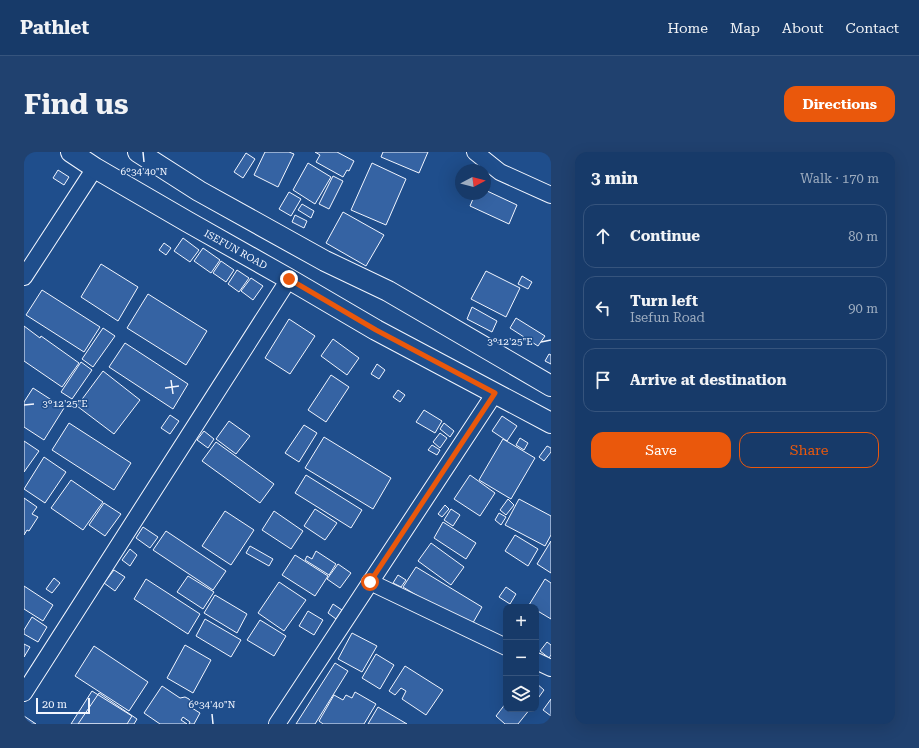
<!DOCTYPE html>
<html lang="en">
<head>
<meta charset="utf-8">
<style>
	:root { --surface:#173a69; --page:#20416f; --text:#f1f3f6; --muted:#9eadc0; --line:#36547d; --accent:#ea580c }
	body { margin:0; font-family:"Roboto Serif",serif; background:var(--page); color:var(--text) }
	.controls { position:absolute; right:12px; bottom:12px; display:grid; overflow:hidden; border-radius:8px; box-shadow:0 4px 16px #0002 }
	.controls button { width:36px; height:36px; display:grid; place-items:center; padding:0; border:0; border-bottom:1px solid var(--line); background:var(--surface); color:var(--text); font:20px sans-serif }
	.compass { position:absolute; left:431px; top:12px; width:36px; height:36px; border-radius:50%; background:var(--surface); box-shadow:0 4px 16px #0002; rotate:83deg }
	.scale { position:absolute; left:12px; bottom:10px; width:54px; box-sizing:border-box; padding-left:4px; border:2px solid #f2f6ff; border-top:0; font-size:11px; line-height:14px; white-space:nowrap; color:#f2f6ff; -webkit-text-stroke:3px #1f4e8c; paint-order:stroke }
	.stop { position:absolute; width:12px; height:12px; margin:-9px; border:3px solid #ea580c; border-radius:50%; background:#fff }
	.stop.end { background:#ea580c; border-color:#fff; box-shadow:0 1px 4px #0008 }
	.list { margin:0; padding:0; list-style:none }
	h2 { display:flex; justify-content:space-between; align-items:center; height:52px; margin:0; padding:0 16px; font-size:17px }
	h2 small { font-size:13px; font-weight:400; color:var(--muted) }
	.list li { display:grid; grid-template-columns:26px 1fr auto; gap:12px; align-items:center; box-sizing:border-box; height:64px; margin:0 8px 8px; padding:0 8px; border:1px solid var(--line); border-radius:12px }
	.list b { display:block; font-size:15px; white-space:nowrap }
	.list p { margin:0; font-size:13px; white-space:nowrap; color:var(--muted) }
	.list em { font-size:13px; font-style:normal; color:var(--muted) }
	.actions { display:flex; gap:8px; padding:12px 16px }
	.actions a { flex:1; padding:9px 0; border:1px solid var(--accent); border-radius:12px; text-align:center; font-size:14px; color:var(--accent) }
	.actions .main { background:var(--accent); color:#fff }
	.icon { flex:none; width:22px; height:22px; fill:none; stroke:currentColor; stroke-width:2; stroke-linecap:round; stroke-linejoin:round }
	.map { position:relative; flex:none; width:527px; height:572px; overflow:hidden; border-radius:12px }
	header { display:flex; align-items:center; gap:24px; box-sizing:border-box; height:56px; padding:0 20px; background:var(--surface); border-bottom:1px solid var(--line) }
	header strong { font-size:19px }
	nav { display:flex; gap:22px; margin-inline-start:auto; font-size:14px }
	.intro { display:flex; align-items:center; justify-content:space-between; box-sizing:border-box; height:96px; padding:0 24px }
	h1 { margin:0; font-size:28px }
	.button { padding:10px 18px; border-radius:12px; background:var(--accent); color:#fff; font-size:14px; font-weight:700 }
	main { display:flex; gap:24px; padding:0 24px }
	aside { flex:1; background:var(--surface); border-radius:12px; box-shadow:0 4px 16px #0002 }
	.map>svg:first-child { display:block }
</style>
</head>
<body>
<header>
<strong>Pathlet</strong>
<nav><a>Home</a><a>Map</a><a>About</a><a>Contact</a></nav>
</header>
<div class="intro"><h1>Find us</h1><a class="button">Directions</a></div>
<main>
<div class="map">
<svg width="527" height="572" viewBox="0 0 527 572">
	<rect width="100%" height="100%" fill="#1f4e8c"/>
	<path fill="#3563a3" stroke="#f2f6ff" d="M 241,0 L 265,0 L 270,2 L 254,35 L 230,23 Z
		M 291,0 L 313,0 L 330,9 L 325,19 L 323,18 L 319,25 L 292,10 L 296,3 Z
		M 359,0 L 404,0 L 395,21 L 357,5 Z
		M 222,1 L 231,7 L 219,26 L 210,20 Z
		M 284,11 L 307,25 L 291,52 L 269,38 Z
		M 348,11 L 382,27 L 362,73 L 327,58 Z
		M 34,18 L 45,25 L 40,33 L 29,26 Z
		M 309,24 L 319,29 L 305,57 L 295,52 Z
		M 461,38 L 493,53 L 485,72 L 446,54 L 451,42 L 461,42 Z
		M 265,40 L 277,47 L 267,64 L 255,57 Z
		M 278,52 L 290,59 L 287,66 L 274,58 Z
		M 319,60 L 360,83 L 342,114 L 302,91 Z
		M 271,63 L 283,69 L 280,76 L 268,70 Z
		M 159,86 L 175,98 L 166,110 L 150,99 Z
		M 140,91 L 147,96 L 142,103 L 135,98 Z
		M 179,96 L 196,108 L 187,121 L 170,109 Z
		M 197,109 L 210,118 L 202,130 L 189,121 Z
		M 77,112 L 114,135 L 94,169 L 57,145 Z
		M 213,118 L 225,126 L 215,140 L 204,132 Z
		M 462,119 L 496,136 L 482,165 L 447,147 Z
		M 498,124 L 508,130 L 504,137 L 494,132 Z
		M 227,126 L 239,134 L 229,148 L 217,139 Z
		M 18,138 L 76,175 L 60,200 L 2,163 Z
		M 124,142 L 183,179 L 162,213 L 103,176 Z
		M 448,155 L 473,169 L 468,180 L 443,167 Z
		M 492,166 L 521,184 L 514,194 L 486,176 Z
		M 265,167 L 291,184 L 266,222 L 241,206 Z
		M 0,174 L 16,186 L 17,184 L 55,211 L 38,235 L 0,209 Z
		M 79,176 L 91,184 L 69,215 L 58,207 Z
		M 309,187 L 335,206 L 323,223 L 297,204 Z
		M 101,191 L 164,232 L 149,257 L 85,215 Z
		M 525,202 L 527,203 L 527,212 L 521,209 Z
		M 57,210 L 68,218 L 48,247 L 37,240 Z
		M 353,212 L 361,218 L 355,227 L 347,222 Z
		M 79,219 L 116,248 L 90,282 L 53,254 Z
		M 307,223 L 325,235 L 302,270 L 284,258 Z
		M 9,236 L 40,256 L 20,288 L 0,275 L 0,250 Z
		M 374,238 L 381,243 L 376,250 L 369,245 Z
		M 400,258 L 418,269 L 411,281 L 392,270 Z
		M 146,263 L 155,269 L 146,282 L 137,276 Z
		M 478,264 L 493,274 L 483,289 L 468,279 Z
		M 205,269 L 226,284 L 212,302 L 192,287 Z
		M 45,271 L 107,311 L 90,338 L 28,298 Z
		M 420,271 L 430,279 L 426,285 L 416,277 Z
		M 280,273 L 293,281 L 275,310 L 261,301 Z
		M 180,279 L 190,287 L 184,296 L 173,288 Z
		M 416,281 L 423,286 L 416,296 L 409,290 Z
		M 300,285 L 367,326 L 349,357 L 281,316 Z
		M 496,286 L 504,291 L 500,298 L 492,293 Z
		M 479,287 L 511,306 L 487,347 L 455,328 Z
		M 0,289 L 15,299 L 0,320 Z
		M 192,290 L 250,332 L 236,351 L 178,309 Z
		M 408,293 L 416,298 L 413,303 L 404,298 Z
		M 523,294 L 527,296 L 527,300 L 520,309 L 515,305 Z
		M 20,305 L 42,320 L 21,351 L 0,337 Z
		M 282,323 L 338,358 L 327,376 L 271,341 Z
		M 446,323 L 471,341 L 456,364 L 430,347 Z
		M 47,328 L 79,350 L 59,378 L 27,356 Z
		M 0,346 L 13,355 L 8,362 L 14,365 L 5,379 L 3,378 L 0,383 Z
		M 484,347 L 490,353 L 482,363 L 476,358 Z
		M 495,347 L 527,364 L 527,383 L 521,394 L 481,373 Z
		M 80,351 L 97,362 L 81,384 L 65,373 Z
		M 421,353 L 425,357 L 418,365 L 414,362 Z
		M 291,357 L 313,371 L 301,388 L 280,374 Z
		M 427,357 L 436,363 L 429,374 L 420,368 Z
		M 201,359 L 230,378 L 207,413 L 178,394 Z
		M 250,359 L 279,379 L 267,397 L 238,378 Z
		M 475,361 L 482,365 L 477,373 L 471,368 Z
		M 419,370 L 452,391 L 442,407 L 410,386 Z
		M 119,375 L 134,385 L 126,396 L 112,386 Z
		M 142,379 L 202,419 L 189,438 L 129,398 Z
		M 491,383 L 514,397 L 504,414 L 481,399 Z
		M 527,389 L 527,421 L 513,412 Z
		M 407,391 L 440,415 L 427,433 L 394,409 Z
		M 226,394 L 249,407 L 245,414 L 222,401 Z
		M 106,397 L 113,403 L 106,414 L 98,408 Z
		M 292,399 L 312,412 L 305,423 L 281,408 L 283,404 L 288,407 Z
		M 271,403 L 304,424 L 291,444 L 258,423 Z
		M 314,412 L 327,421 L 316,436 L 303,427 Z
		M 392,415 L 458,455 L 446,476 L 379,435 Z
		M 90,418 L 101,425 L 91,439 L 80,431 Z
		M 374,423 L 382,428 L 377,435 L 369,431 Z
		M 164,424 L 190,440 L 179,457 L 153,440 Z
		M 30,426 L 36,431 L 28,441 L 22,437 Z
		M 122,427 L 176,462 L 164,482 L 110,447 Z
		M 521,427 L 527,431 L 527,467 L 512,458 L 512,455 L 507,455 L 505,453 Z
		M 255,430 L 282,448 L 260,479 L 234,461 Z
		M 0,434 L 29,453 L 19,469 L 0,457 Z
		M 482,435 L 492,442 L 486,452 L 475,445 Z
		M 191,443 L 223,462 L 213,481 L 180,461 Z
		M 309,452 L 318,458 L 312,467 L 304,461 Z
		M 284,459 L 299,468 L 290,483 L 275,474 Z
		M 8,465 L 23,475 L 14,490 L 0,482 L 0,478 Z
		M 181,467 L 217,488 L 207,505 L 172,484 Z
		M 236,468 L 262,484 L 250,504 L 223,488 Z
		M 328,481 L 353,494 L 338,520 L 314,507 Z
		M 523,490 L 527,493 L 527,503 L 525,506 L 516,499 Z
		M 0,492 L 6,495 L 0,505 Z
		M 161,493 L 187,508 L 169,541 L 143,526 Z
		M 70,494 L 124,530 L 105,559 L 51,524 Z
		M 352,502 L 370,513 L 356,537 L 338,526 Z
		M 311,511 L 324,519 L 291,572 L 272,572 Z
		M 381,514 L 419,538 L 402,563 L 378,547 L 382,539 L 377,536 L 371,543 L 365,539 Z
		M 512,531 L 520,538 L 512,549 Z
		M 138,534 L 156,546 L 161,545 L 165,547 L 167,550 L 168,556 L 176,561 L 170,572 L 165,572 L 166,570 L 159,565 L 157,568 L 163,572 L 136,572 L 120,561 Z
		M 68,539 L 108,564 L 103,572 L 47,572 Z
		M 331,540 L 352,552 L 340,572 L 299,572 L 295,569 L 310,543 L 319,548 L 322,543 L 328,546 Z
		M 75,541 L 113,567 L 110,572 L 54,572 Z
		M 527,547 L 527,564 L 519,558 Z
		M 482,551 L 482,557 L 506,557 L 494,572 L 481,572 L 472,564 Z
		M 354,555 L 383,572 L 344,572 Z
		M 0,564 L 12,572 L 0,572 Z"/>
	<g fill="none" stroke-linecap="round" stroke-linejoin="round">
		<defs>
			<path id="minor" d="M 451,0 L 476,20 L 527,43
				M 0,125 L 71,16
				M 346,430 L 482,495
				M 512,509 L 527,516
				M 0,541 L 265,127
				M 253,572 L 471,241"/>
			<path id="tertiary" d="M 47,0 L 71,16 L 164,70 L 265,127 L 352,178 L 527,271
				M 114,0 L 175,39 L 301,109 L 364,139 L 527,234"/>
		</defs>
		<use href="#minor" stroke="#f2f6ff" stroke-width="18"/>
		<use href="#tertiary" stroke="#f2f6ff" stroke-width="22"/>
		<use href="#minor" stroke="#1f4e8c" stroke-width="16"/>
		<use href="#tertiary" stroke="#1f4e8c" stroke-width="20"/>
	</g>
	<g fill="none" stroke-linecap="round" stroke-linejoin="round">
		<path stroke="#ea580c" stroke-width="5" d="M 265,127 L 352,178 L 471,241 L 346,430"/>
	</g>
	<path fill="none" stroke="#f2f6ff" stroke-width="1.5" d="M 119,0 L 120,10M 517,190 L 527,188M 147,228 L 149,242M 141,236 L 155,234M 0,253 L 10,252M 188,562 L 189,572"/>
	<g text-anchor="middle" stroke-width="3" stroke-linejoin="round" paint-order="stroke">
		<g font-size="10" fill="#f2f6ff" stroke="#1f4e8c">
			<text transform="translate(212 97) rotate(29)" y="4">ISEFUN ROAD</text>
		</g>
	</g>
	<g font-size="10" text-anchor="middle" fill="#f2f6ff" stroke="#1f4e8c" stroke-width="3" stroke-linejoin="round" paint-order="stroke">
		<text x="120" y="23">6°34'40"N</text>
		<text x="486" y="193">3°12'25"E</text>
		<text x="41" y="255">3°12'25"E</text>
		<text x="188" y="556">6°34'40"N</text>
	</g>
</svg>
<div class="controls">
<button>+</button>
<button>−</button>
<button><svg class="icon" aria-label="layers" viewBox="0 0 24 24"><path d="M12 4l9 5-9 5-9-5zM3 14l9 5 9-5"/></svg></button>
</div>
<svg class="compass" viewBox="-18 -18 36 36"><path d="M0-13l5 13h-10z" fill="#e53935"/><path d="M0 13l5-13h-10z" fill="#9eadc0"/></svg>
<div class="scale">20 m</div>
<div class="stop" style="left:346px;top:430px"></div>
<div class="stop end" style="left:265px;top:127px"></div>
</div>
<aside>
<h2>3 min<small>Walk · 170 m</small></h2>
<ul class="list">
<li><svg class="icon" aria-label="ahead" viewBox="0 0 24 24"><path d="M12 20V5M6 11l6-6 6 6"/></svg><div><b>Continue</b></div><em>80 m</em></li>
<li><svg class="icon" aria-label="left" viewBox="0 0 24 24"><path d="M17 20v-9H6M10 6l-5 5 5 5"/></svg><div><b>Turn left</b><p>Isefun Road</p></div><em>90 m</em></li>
<li><svg class="icon" aria-label="arrive" viewBox="0 0 24 24"><path d="M6 21V4h12l-3 4 3 4H6"/></svg><div><b>Arrive at destination</b></div></li>
</ul>
<div class="actions"><a class="main">Save</a><a>Share</a></div>
</aside>
</main>
</body>
</html>
